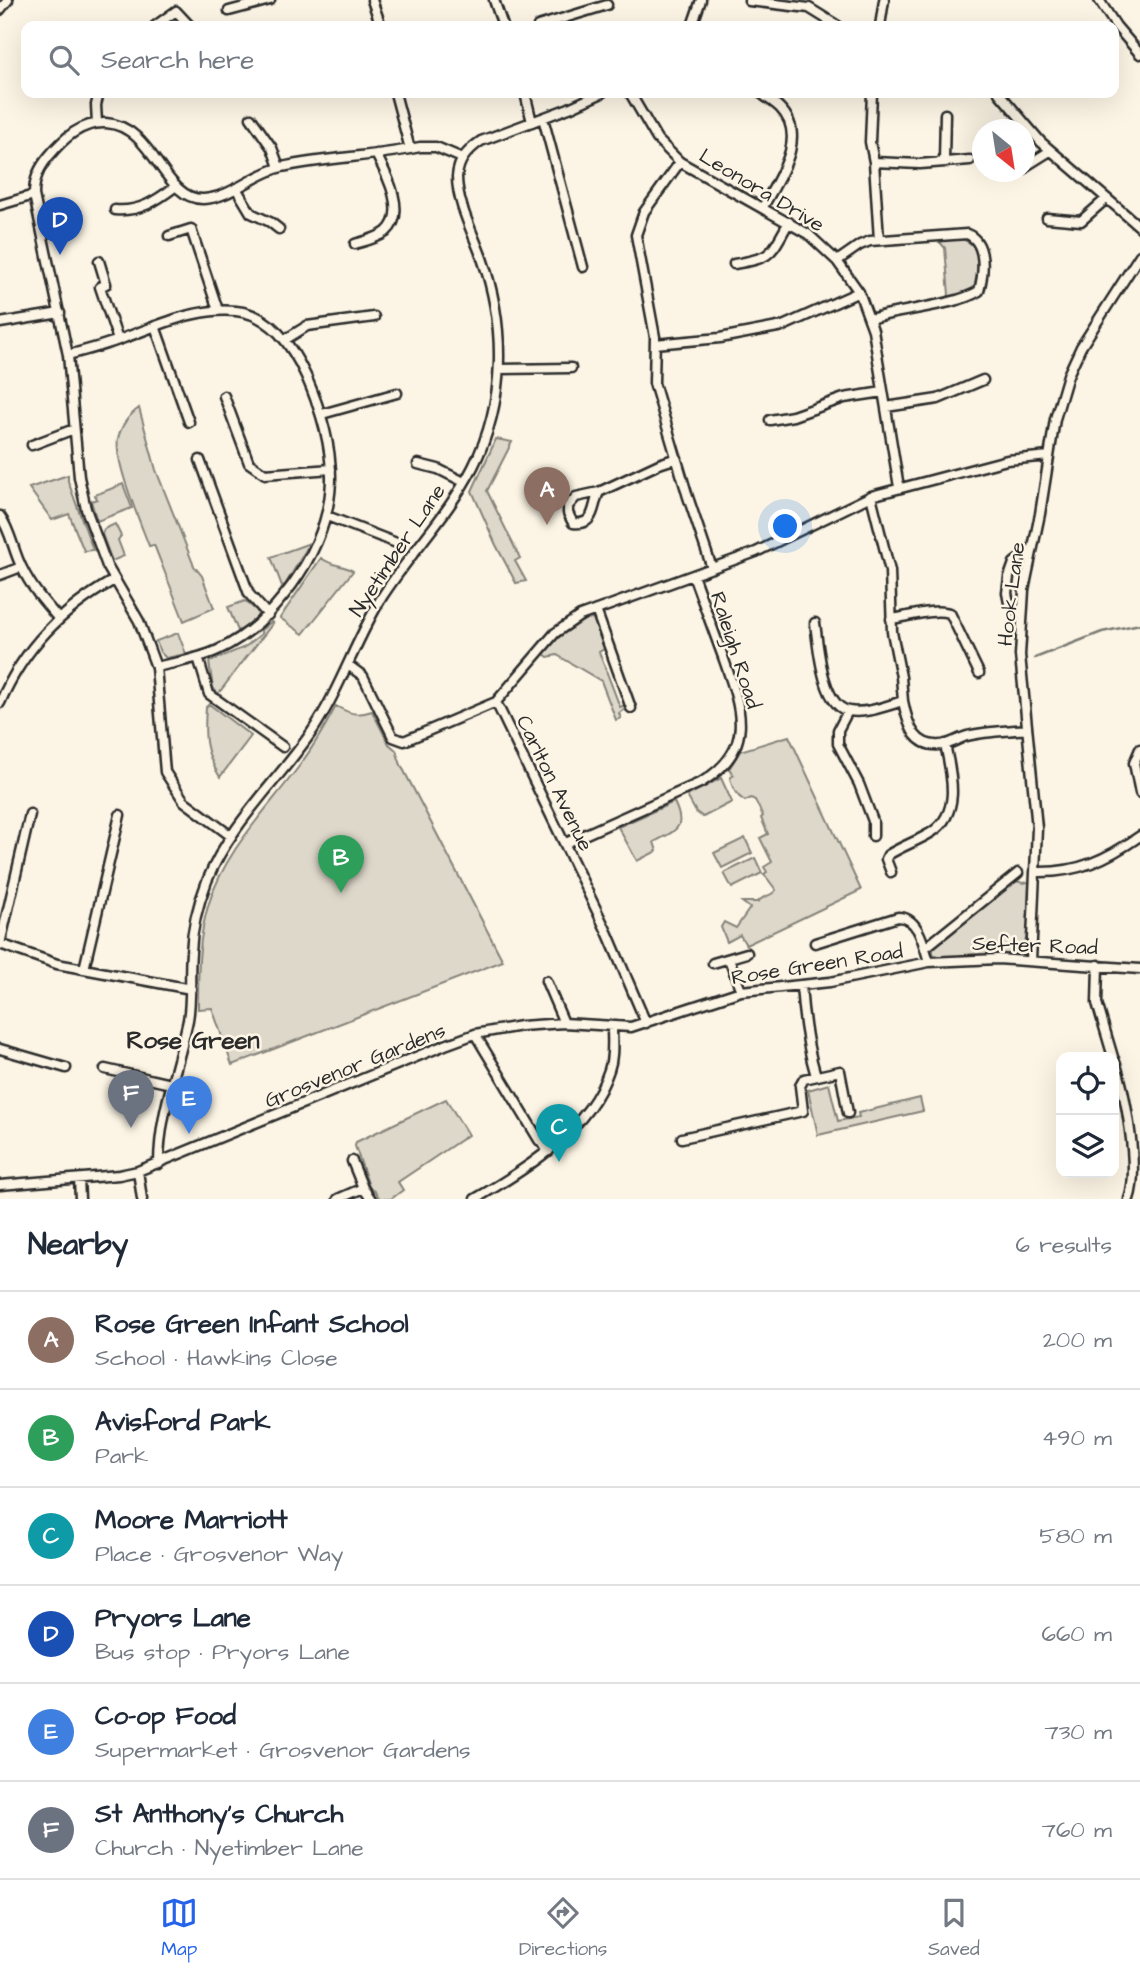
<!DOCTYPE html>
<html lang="en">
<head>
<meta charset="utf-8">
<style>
	:root { --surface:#fff; --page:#f6f6f7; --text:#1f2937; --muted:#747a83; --line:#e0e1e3; --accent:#2563eb }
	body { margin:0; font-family:"Architects Daughter",sans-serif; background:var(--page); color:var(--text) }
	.controls { position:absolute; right:21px; bottom:21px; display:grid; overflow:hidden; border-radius:14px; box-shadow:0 7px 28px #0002 }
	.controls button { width:63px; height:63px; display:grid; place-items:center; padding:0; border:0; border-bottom:2px solid var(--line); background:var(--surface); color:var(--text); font:35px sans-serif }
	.compass { position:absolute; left:972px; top:119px; width:63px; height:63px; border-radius:50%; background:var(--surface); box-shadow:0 7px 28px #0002; rotate:150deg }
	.you { position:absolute; left:786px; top:527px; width:24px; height:24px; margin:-18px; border:5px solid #fff; border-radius:50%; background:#1a73e8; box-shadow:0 0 0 10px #1a73e833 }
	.badge { display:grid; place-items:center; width:46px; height:46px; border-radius:50%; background:var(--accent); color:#fff; font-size:23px; font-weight:700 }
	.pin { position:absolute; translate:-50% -58px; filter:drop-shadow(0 2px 4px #0008) }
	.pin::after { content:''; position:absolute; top:37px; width:24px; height:21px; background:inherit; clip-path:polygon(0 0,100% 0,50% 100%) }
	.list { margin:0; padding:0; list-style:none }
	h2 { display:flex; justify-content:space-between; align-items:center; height:91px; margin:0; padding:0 28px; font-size:30px }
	h2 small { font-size:23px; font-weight:400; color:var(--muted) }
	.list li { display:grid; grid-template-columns:46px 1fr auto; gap:21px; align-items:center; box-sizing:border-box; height:98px; padding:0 28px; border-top:2px solid var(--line) }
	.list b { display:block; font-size:26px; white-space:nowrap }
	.list p { margin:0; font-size:23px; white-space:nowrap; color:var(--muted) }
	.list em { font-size:23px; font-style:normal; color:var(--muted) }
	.icon { flex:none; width:38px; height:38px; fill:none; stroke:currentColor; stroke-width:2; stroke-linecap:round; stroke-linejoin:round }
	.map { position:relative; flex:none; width:1140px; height:1199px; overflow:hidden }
	.search { position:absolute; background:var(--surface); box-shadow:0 7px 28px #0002; left:21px; right:21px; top:21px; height:77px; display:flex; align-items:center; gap:18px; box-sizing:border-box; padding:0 24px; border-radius:14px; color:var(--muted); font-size:26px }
	.sheet { height:679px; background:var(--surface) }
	nav { display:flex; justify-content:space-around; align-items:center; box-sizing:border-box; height:98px; border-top:2px solid var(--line); background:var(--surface); font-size:19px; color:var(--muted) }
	nav a { display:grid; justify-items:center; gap:4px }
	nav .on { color:var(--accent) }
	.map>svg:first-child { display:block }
</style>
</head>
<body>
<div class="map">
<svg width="1140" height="1199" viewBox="0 0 1140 1199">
	<rect width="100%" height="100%" fill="#fcf5e5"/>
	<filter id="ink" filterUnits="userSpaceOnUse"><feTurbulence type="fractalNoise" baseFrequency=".0143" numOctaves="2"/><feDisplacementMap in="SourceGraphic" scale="14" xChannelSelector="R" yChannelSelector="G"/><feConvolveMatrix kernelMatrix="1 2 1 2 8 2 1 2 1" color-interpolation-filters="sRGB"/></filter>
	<g filter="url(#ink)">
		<path fill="#ded8ca" stroke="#84827a" stroke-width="2" d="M 959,238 C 965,240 971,242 974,247 C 981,259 981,283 973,293 L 944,300 L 949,295 L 945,248 L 938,240 Z
			M 139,408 L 156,470 L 194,566 L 202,576 L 214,608 L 184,621 L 154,545 L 149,546 C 140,522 114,461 118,439 C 121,425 128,416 139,408 Z
			M 496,439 L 512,442 L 487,491 L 520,558 L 515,561 L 526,581 L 516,583 L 496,545 L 472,491 Z
			M 68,475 L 68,481 L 93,550 L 84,551 L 69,514 L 52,520 L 29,488 Z
			M 123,484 L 132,508 L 97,521 L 91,501 L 97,499 L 95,495 Z
			M 115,524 L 121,536 L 118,540 L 124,556 L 112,561 L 102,534 L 104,529 Z
			M 310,543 L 285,585 L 282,586 L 271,557 Z
			M 321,558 C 334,567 342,564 353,571 L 303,634 L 280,618 Z
			M 245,601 L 257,611 L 258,617 L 245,628 L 238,631 L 228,607 Z
			M 588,618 C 601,620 603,638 606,648 L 599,652 L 620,707 L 625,705 L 626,708 L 619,713 L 621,718 L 616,720 L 601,681 L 557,655 L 548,657 L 544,654 L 565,630 Z
			M 271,622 L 273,623 L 218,694 L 213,688 L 209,662 L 245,647 L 261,634 L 261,630 Z
			M 178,633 L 186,654 L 166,658 L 160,652 L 156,641 Z
			M 209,704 L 251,736 L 220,777 C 204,751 204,737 206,707 Z
			M 336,706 C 350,714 357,716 372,711 L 389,744 L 396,750 L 401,765 L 503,961 L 232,1065 L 212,1008 L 198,1009 C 198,973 198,937 209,903 C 226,849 267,810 300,765 C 313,747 325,727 336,706 Z
			M 789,736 L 861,890 L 746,945 L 740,935 L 727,942 L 721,927 L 724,922 L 736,928 L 750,908 L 742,902 L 758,902 C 763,895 771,897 776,890 L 764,874 L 767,872 L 764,867 L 772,862 L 760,838 L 768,834 L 761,818 L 763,816 L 755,800 L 751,798 L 745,801 C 736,796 732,788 730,778 L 734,775 L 729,769 L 740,751 Z
			M 721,778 L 732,802 L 703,817 L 696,812 L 687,796 Z
			M 674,802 C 687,829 676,830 654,842 L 657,851 L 637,861 L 618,827 Z
			M 745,838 L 752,853 L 722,868 L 714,853 Z
			M 755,858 L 762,873 L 732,888 L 724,873 Z
			M 1016,881 L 1023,883 L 1029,882 L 1028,931 L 1024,946 L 1015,954 L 939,957 L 933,954 L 933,949 L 936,946 Z
			M 829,1084 L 838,1121 L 859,1117 L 858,1113 L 920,1098 L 923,1111 L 818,1135 L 808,1090 Z
			M 446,1099 L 468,1135 L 398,1182 L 403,1190 L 391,1199 L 380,1199 L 375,1191 L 370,1189 L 355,1146 L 356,1142 Z"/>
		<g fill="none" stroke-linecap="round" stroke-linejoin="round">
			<path stroke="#7d7b74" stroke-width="2.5" d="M 1035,658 L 1102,632 L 1140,624"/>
			<defs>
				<path id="minor" d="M 372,0 L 381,26
					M 494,0 L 503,26
					M 1099,0 L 1116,26 L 1140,54
					M 749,1 L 809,8 L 838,26
					M 0,10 L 8,0
					M 229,11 L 270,0
					M 155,26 L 176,11 L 190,26
					M 538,26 L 607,5
					M 692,26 L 701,0
					M 880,26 L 884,0
					M 395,93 L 410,149
					M 525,93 L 532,122
					M 630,93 L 657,139 L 680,162 L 808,234 L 837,261 L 859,292 L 873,330 L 899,487
					M 872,93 L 870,142 L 874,162 L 879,240
					M 999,93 L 1041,142 L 1140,227
					M 762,94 C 768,99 775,103 780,108 C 809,137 778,179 763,207
					M 251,118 L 272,148 L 279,167
					M 543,118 L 583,267
					M 97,123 L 96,105 L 99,93
					M 944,161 L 945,114
					M 680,162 L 644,212 L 636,235 L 655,337 L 654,383 L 688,497 L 712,568
					M 874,162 L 920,164 L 970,160
					M 1024,169 L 1026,166 L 1050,151
					M 236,188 L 251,213 L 270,222 L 279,229
					M 0,205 L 34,195
					M 115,210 C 140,212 156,201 176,186
					M 1047,218 L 1081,221 L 1106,199
					M 169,236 L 191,229 L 218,310
					M 355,244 C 365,241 378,238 386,232 C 408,213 386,173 376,154
					M 99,261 L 106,284 L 100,287 L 118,340
					M 837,261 L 860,245 L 870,241 L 967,234 C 987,242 984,273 979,291 C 955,306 901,309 870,319
					M 734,264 C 774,257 769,256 789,222
					M 0,323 L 60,313
					M 155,326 L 189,422
					M 286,339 L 307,326 L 374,317
					M 655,344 L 720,338 L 783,326 L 859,292
					M 68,355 C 87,350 106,345 124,338 C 160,325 196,307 236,311 C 271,314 292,346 306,376 C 340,453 343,514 292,585 C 271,613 250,635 218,650 C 199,659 177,662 156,667
					M 499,369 L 571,368
					M 224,396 L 249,463 L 265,474 L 331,469
					M 886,407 L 938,399 L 983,380
					M 322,414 L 397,393
					M 770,420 L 793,416 L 844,398 L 883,392
					M 32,445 L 74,429
					M 200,460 L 249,594 L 268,615
					M 418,464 L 438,469 L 464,482
					M 599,492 C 592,506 596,526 573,523 L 568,513 L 568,506 L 576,497 L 599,492 L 659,464 L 677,458
					M 0,516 C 11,531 13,551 22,568 C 31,587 44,602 58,618
					M 327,516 L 399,544
					M 0,575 L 21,567
					M 596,610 L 631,708
					M 1022,614 L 1009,603 L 1007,593 L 1009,577 L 1014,563 L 1032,549
					M 891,619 C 909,617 932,608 950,613 L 979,673
					M 815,623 C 818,644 822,707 849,711 C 866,714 886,706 903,701 L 901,677 L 892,632 L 890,571 L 871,496
					M 198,657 L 209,694 L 283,747
					M 348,665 L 363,676 L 393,737 L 404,741 L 496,702 L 555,633 L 580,616 L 756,552 L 871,496 L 1007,460 L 1049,456
					M 903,701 C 908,726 915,751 947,744 C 954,742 960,738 967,736 C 986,731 1008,731 1027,729
					M 496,702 L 608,934 L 646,1023
					M 0,703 C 24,647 62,610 114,580
					M 848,711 L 838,730 L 838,744 L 859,784 L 873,821 L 873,836
					M 1140,749 L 1134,763 L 1140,793
					M 231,836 L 184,801 L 165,772 L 156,667 L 139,621 L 107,566 L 86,509 L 79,477 L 68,355 L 34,195 C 34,179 39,168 49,156 C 64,138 81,122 106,123 C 154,126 163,200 203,199 C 231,198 255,173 282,167 C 327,157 374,157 420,147 L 436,147 L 462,158
					M 566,843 L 702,782 C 757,748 741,708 723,657 C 713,630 703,602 693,575
					M 891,872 L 886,859 L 888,855 C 902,846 918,841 932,832 C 962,812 951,773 945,744
					M 1037,872 C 1078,873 1107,859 1140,836
					M 815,943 L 898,917 C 919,917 924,946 929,962
					M 0,944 L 57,964 L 191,989
					M 0,944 L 30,814
					M 925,948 L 1018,873
					M 729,959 L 741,991
					M 1031,961 L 1037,828 L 1020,655 L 1024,590 L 1040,514 L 1055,419 L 1068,375 L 1081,347 L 1140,255
					M 713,963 L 747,953
					M 1098,965 L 1097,1003 L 1113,1057
					M 84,969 L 120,815
					M 546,981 L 564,1023
					M 801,985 C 803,1016 807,1046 816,1076
					M 475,1034 L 539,1140 L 549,1151
					M 0,1049 L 66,1068
					M 1114,1059 C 1125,1090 1140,1169 1129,1199
					M 105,1069 L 171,1084
					M 682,1138 L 803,1111 L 800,1086 L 804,1079 L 840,1071 L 848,1113
					M 352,1161 L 363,1188 L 371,1199
					M 159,1164 C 159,1114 178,1068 188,1020 C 192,997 189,975 191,952 C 192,927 198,904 207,881 C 230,824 277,782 311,733 C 340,690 355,641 382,597 C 410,553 449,514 473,467 C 506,402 506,326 482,258 C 473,233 457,203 457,177 C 458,160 468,150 481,141 L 569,108 L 602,93
					M 138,1171 L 142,1199
					M 79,1179 L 80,1199
					M 0,1185 L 119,1175 L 138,1171 L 445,1045 L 475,1034 L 521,1026 L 564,1023 L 631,1027 L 741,991 L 830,982 L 929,962 L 998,959 L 1140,969
					M 338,1199 L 363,1188
					M 475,1199 C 527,1169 589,1130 609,1070 C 614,1056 612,1041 612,1027"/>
			</defs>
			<use href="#minor" stroke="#2b2b2b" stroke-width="13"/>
			<use href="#minor" stroke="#fcf5e5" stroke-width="8"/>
		</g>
	</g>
	<g text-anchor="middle" stroke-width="5" stroke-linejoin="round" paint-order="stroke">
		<g font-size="21" fill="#2b2b2b" stroke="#fcf5e5">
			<text transform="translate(762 190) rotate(31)" y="7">Leonora Drive</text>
			<text transform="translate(397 550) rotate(-56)" y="7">Nyetimber Lane</text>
			<text transform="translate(1011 594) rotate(-83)" y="7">Hook Lane</text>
			<text transform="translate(736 650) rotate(72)" y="7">Raleigh Road</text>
			<text transform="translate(555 783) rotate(64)" y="7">Carlton Avenue</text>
			<text transform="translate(1035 945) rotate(2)" y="7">Sefter Road</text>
			<text transform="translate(817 964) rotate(-9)" y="7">Rose Green Road</text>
			<text transform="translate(355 1065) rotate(-22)" y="7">Grosvenor Gardens</text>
		</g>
		<g font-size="24" font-weight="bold" fill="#2b2b2b" stroke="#fcf5e5">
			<text x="193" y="1048">Rose Green</text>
		</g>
	</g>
</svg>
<div class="controls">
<button><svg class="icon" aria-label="locate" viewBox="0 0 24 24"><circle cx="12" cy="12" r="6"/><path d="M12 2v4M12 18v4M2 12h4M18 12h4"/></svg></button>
<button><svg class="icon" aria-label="layers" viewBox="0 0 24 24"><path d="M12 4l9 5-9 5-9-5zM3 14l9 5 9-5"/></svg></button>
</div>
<svg class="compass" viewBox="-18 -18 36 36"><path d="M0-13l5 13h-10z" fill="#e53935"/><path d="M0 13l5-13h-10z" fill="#747a83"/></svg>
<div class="you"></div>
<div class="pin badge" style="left:547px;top:525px;background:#8d6e63">A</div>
<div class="pin badge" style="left:341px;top:893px;background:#2e9e5b">B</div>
<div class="pin badge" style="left:559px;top:1162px;background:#0f9aa8">C</div>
<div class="pin badge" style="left:60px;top:255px;background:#1a4fb4">D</div>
<div class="pin badge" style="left:189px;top:1134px;background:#3f7fe0">E</div>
<div class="pin badge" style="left:131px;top:1128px;background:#6b7280">F</div>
<div class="search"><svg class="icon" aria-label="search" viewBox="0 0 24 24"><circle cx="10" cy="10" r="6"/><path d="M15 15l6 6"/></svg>Search here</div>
</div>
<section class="sheet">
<h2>Nearby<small>6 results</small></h2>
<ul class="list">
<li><span class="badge" style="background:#8d6e63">A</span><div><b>Rose Green Infant School</b><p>School · Hawkins Close</p></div><em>200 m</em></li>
<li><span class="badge" style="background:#2e9e5b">B</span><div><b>Avisford Park</b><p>Park</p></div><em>490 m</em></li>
<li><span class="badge" style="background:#0f9aa8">C</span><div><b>Moore Marriott</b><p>Place · Grosvenor Way</p></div><em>580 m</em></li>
<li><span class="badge" style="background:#1a4fb4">D</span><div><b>Pryors Lane</b><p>Bus stop · Pryors Lane</p></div><em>660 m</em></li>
<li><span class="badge" style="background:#3f7fe0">E</span><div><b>Co-op Food</b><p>Supermarket · Grosvenor Gardens</p></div><em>730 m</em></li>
<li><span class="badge" style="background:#6b7280">F</span><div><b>St Anthony’s Church</b><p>Church · Nyetimber Lane</p></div><em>760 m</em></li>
</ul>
</section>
<nav>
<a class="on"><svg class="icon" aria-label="map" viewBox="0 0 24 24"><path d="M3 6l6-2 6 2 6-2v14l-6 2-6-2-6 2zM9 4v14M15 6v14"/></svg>Map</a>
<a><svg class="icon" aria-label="directions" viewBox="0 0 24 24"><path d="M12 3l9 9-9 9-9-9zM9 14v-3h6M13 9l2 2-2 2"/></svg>Directions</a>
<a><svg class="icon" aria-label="saved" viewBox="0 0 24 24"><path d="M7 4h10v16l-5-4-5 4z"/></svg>Saved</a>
</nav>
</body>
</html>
